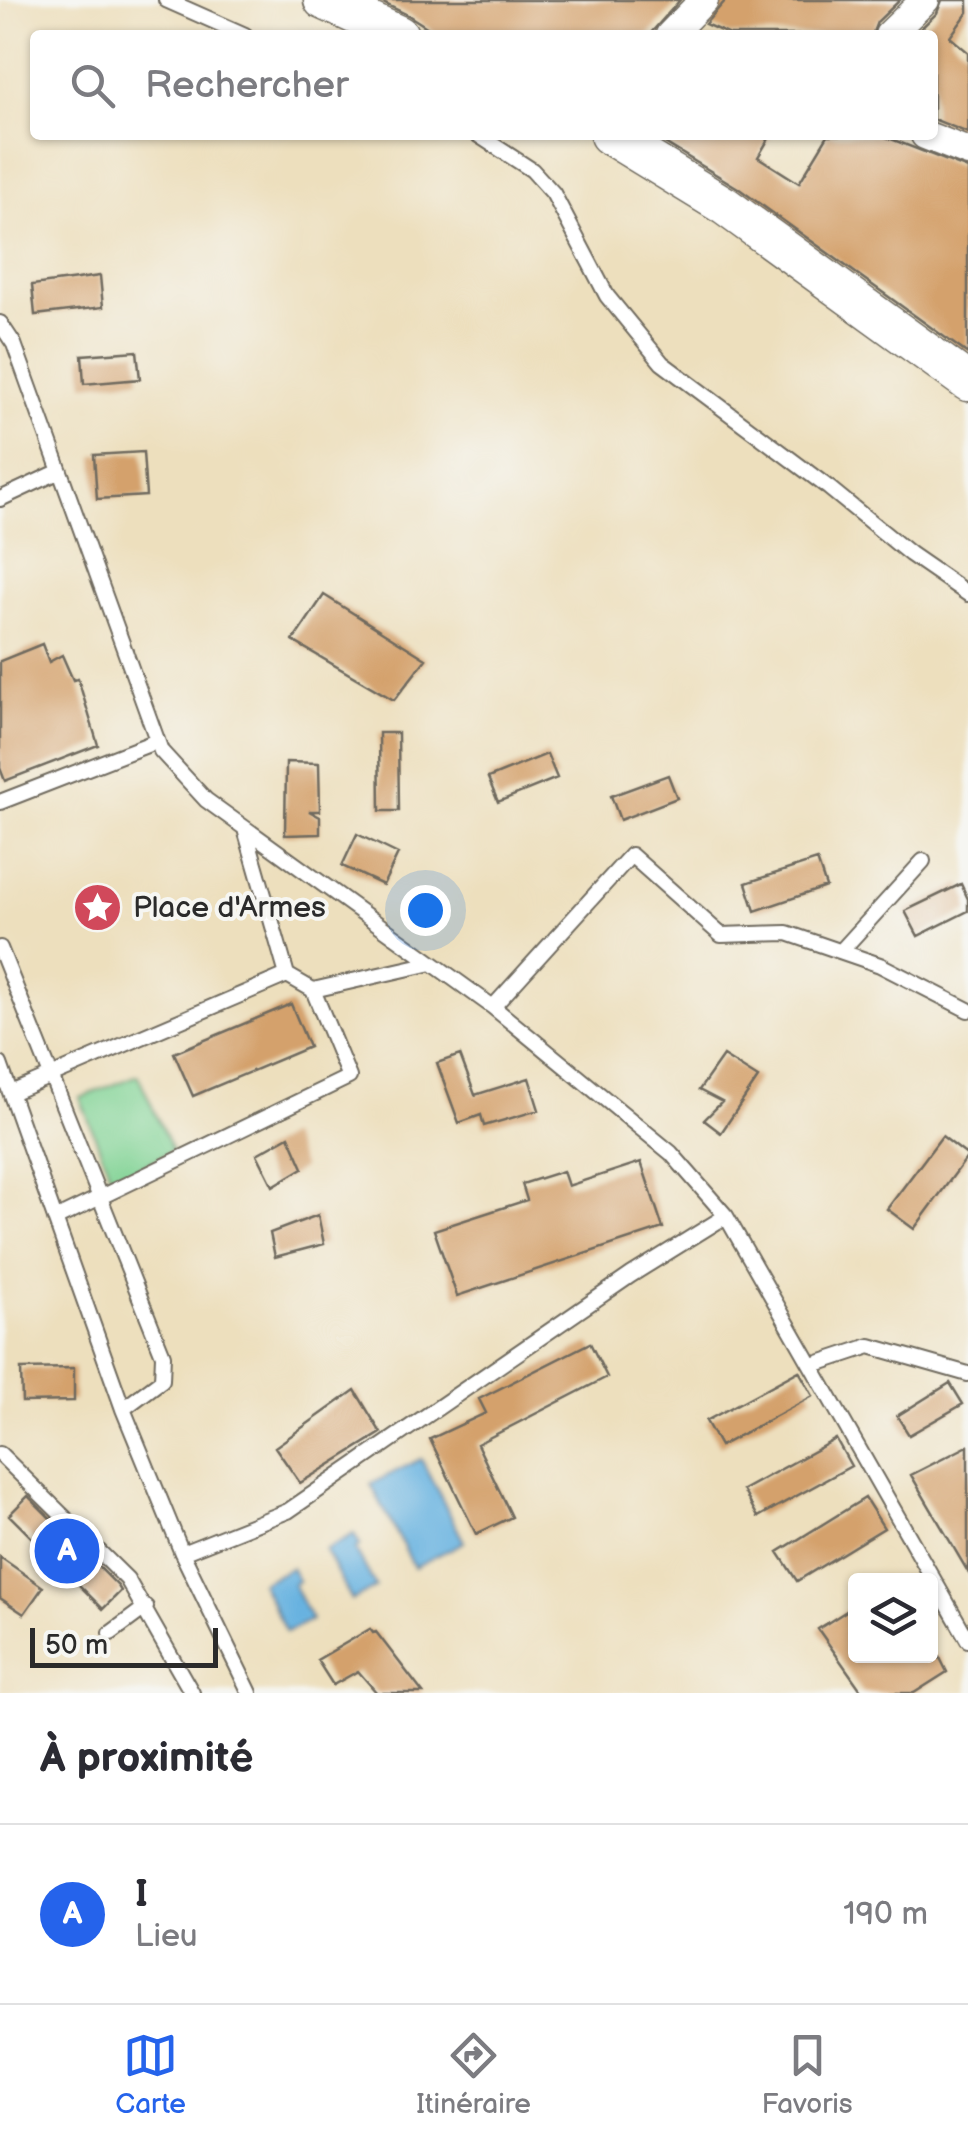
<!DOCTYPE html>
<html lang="fr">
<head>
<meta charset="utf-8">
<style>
	:root { --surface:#fff; --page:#f7f7f7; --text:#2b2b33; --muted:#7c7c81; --line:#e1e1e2; --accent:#2563eb }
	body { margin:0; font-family:"Balsamiq Sans",sans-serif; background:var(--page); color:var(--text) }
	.controls { position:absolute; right:30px; bottom:30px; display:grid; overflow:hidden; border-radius:10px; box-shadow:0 2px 8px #0004 }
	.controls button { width:90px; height:90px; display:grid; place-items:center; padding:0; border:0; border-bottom:2px solid var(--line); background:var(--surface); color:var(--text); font:50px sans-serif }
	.scale { position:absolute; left:30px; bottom:25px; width:188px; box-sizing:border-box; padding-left:10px; border:5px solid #2b2b2b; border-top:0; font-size:28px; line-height:35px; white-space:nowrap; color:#2b2b2b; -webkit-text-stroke:8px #f6f6f2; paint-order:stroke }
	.you { position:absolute; left:425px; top:910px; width:35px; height:35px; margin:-25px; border:8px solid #fff; border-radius:50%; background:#1a73e8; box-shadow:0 0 0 15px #1a73e833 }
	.badge { display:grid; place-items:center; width:65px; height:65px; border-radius:50%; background:var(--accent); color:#fff; font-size:32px; font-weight:700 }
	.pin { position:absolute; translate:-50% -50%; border:5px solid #fff; box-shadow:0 2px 10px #0006 }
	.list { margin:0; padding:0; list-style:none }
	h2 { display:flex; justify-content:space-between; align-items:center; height:130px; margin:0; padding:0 40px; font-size:42px }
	h2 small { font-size:32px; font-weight:400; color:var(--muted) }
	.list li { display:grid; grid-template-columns:65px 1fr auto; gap:30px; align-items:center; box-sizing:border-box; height:180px; padding:0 40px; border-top:2px solid var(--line) }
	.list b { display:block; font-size:38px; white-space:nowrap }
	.list p { margin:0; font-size:32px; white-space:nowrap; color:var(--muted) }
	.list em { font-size:32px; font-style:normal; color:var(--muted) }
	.icon { flex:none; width:55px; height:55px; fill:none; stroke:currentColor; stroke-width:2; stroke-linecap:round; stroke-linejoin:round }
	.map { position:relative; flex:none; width:968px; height:1693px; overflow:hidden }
	.search { position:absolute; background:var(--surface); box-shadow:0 2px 8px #0004; left:30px; right:30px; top:30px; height:110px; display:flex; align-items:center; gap:25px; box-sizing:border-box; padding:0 35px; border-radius:10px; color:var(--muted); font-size:38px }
	.sheet { height:310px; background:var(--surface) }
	nav { display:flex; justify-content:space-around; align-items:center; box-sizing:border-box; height:140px; border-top:2px solid var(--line); background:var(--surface); font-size:28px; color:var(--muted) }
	nav a { display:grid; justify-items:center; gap:5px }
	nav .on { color:var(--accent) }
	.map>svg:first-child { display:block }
</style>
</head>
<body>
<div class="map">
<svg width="968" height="1693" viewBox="0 0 968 1693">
	<rect width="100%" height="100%" fill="#f6f6f2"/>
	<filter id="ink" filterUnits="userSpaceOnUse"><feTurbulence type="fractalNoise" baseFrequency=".01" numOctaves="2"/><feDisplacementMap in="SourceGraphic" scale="20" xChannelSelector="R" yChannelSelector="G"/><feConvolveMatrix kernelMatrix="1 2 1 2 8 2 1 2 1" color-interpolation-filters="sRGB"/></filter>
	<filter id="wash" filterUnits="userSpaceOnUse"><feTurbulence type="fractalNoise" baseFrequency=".0048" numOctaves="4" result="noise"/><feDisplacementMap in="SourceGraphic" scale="40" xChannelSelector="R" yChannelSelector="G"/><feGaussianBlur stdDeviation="2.25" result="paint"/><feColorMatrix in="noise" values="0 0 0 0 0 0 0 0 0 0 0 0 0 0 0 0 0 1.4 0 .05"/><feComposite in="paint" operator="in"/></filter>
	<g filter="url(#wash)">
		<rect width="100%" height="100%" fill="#eddfbd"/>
		<path fill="#81d394" stroke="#567f60" stroke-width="2.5" d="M 138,1075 L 172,1151 L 113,1182 L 80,1098 Z"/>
		<path fill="#68b2e0" stroke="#4a6e86" stroke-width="2.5" d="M 421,1459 L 464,1542 L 414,1567 L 371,1484 Z
			M 354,1534 L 360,1545 L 355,1549 L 376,1587 L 352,1600 L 325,1550 Z
			M 291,1568 L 298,1581 L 293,1584 L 311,1620 L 286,1632 L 261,1583 Z"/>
		<g id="blocks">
			<path fill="#d4a16c" d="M 377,0 L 680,0 L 649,35 L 439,35 L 408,15 Z
				M 726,0 L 900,0 L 877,22 L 872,35 L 730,35 L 705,24 Z
				M 942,0 L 968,0 L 968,12 L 950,37 L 968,52 L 968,133 L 933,119 L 933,35 L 914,35 L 937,13 Z
				M 652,135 L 771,135 L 758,157 L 799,183 L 828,135 L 881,135 L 968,169 L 968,354 L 738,188 Z
				M 100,276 L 103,307 L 35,315 L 32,285 Z
				M 137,351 L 140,379 L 84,384 L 82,355 Z
				M 143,452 L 146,496 L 97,499 L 94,455 Z
				M 324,595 L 426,659 L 394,700 L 293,641 Z
				M 42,644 L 49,662 L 62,655 L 73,680 L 78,679 L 98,745 L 5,781 L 0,768 L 0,661 Z
				M 379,733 L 398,733 L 399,811 L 380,811 Z
				M 547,754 L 557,778 L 498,802 L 488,778 Z
				M 286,762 L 319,763 L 320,811 L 309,811 L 320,817 L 320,834 L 285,835 Z
				M 668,775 L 677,798 L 620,820 L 611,796 Z
				M 357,834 L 398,854 L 383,885 L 342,866 Z
				M 817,860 L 826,887 L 755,911 L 746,883 Z
				M 961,884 L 968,899 L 968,911 L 918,936 L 905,911 Z
				M 291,1004 L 309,1047 L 193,1096 L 174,1053 Z
				M 460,1055 L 475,1095 L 529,1078 L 539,1110 L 484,1126 L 481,1115 L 459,1123 L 437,1063 Z
				M 723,1056 L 758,1078 L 721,1133 L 704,1120 L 722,1102 L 699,1090 Z
				M 289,1136 L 303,1168 L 273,1186 L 257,1154 Z
				M 942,1136 L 968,1156 L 914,1229 L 887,1209 Z
				M 641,1162 L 663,1228 L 457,1296 L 434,1230 L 527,1200 L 522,1184 L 563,1171 L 568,1186 Z
				M 318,1215 L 324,1244 L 275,1257 L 270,1233 Z
				M 590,1343 L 607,1377 L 477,1444 L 512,1517 L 476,1534 L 430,1439 L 486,1413 L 479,1399 Z
				M 74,1368 L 74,1401 L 22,1402 L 21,1369 Z
				M 799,1371 L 813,1396 L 720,1446 L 706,1421 Z
				M 950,1383 L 963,1404 L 909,1435 L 897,1416 Z
				M 355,1390 L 381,1433 L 300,1483 L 275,1447 Z
				M 836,1439 L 851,1466 L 758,1517 L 743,1490 Z
				M 968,1446 L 968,1572 L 911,1475 Z
				M 28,1496 L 118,1586 L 121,1591 L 103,1609 L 9,1515 Z
				M 865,1498 L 884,1528 L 797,1581 L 778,1552 Z
				M 0,1557 L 43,1587 L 24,1614 L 0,1598 Z
				M 856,1605 L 856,1656 L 939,1656 L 947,1672 L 914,1693 L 863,1693 L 818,1629 Z
				M 370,1629 L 373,1633 L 376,1632 L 423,1693 L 377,1693 L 358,1671 L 333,1685 L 317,1660 Z"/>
		</g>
	</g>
	<g filter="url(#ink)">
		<use href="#blocks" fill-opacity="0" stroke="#6f6a5e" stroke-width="2.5"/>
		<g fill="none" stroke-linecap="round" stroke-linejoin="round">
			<defs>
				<path id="lane" d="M 166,0 L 245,35
					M 478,135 L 532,170 L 553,193 L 607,296 L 662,363 L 829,488 L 910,554 L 968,594
					M 0,323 L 14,344 L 161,751 L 206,800 L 493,1007 L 671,1153 L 726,1216 L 968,1640
					M 0,499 L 60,471
					M 0,802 L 157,741
					M 0,948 L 163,1355 L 162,1380 L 123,1409
					M 842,950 L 923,861
					M 313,990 L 432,963
					M 493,1007 L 631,855 L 721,935 L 787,933 L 880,965 L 968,1010
					M 0,1064 L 123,1409 L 182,1553 L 250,1693
					M 11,1093 L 287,975
					M 55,1219 L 349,1077 L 313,990 L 287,975 L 245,829
					M 813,1365 L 870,1346 L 968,1374
					M 0,1454 L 127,1579 L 192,1693
					M 182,1553 L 288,1511 L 631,1275 L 726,1216
					M 111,1633 L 146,1607"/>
				<path id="street" d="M 670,35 L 704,0
					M 889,35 L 925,0
					M 925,135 L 968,152"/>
				<path id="secondary" d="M 323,0 L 399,35
					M 609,135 L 725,206 L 968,382"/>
			</defs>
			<use href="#lane" stroke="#6f6a5e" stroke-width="18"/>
			<use href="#street" stroke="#6f6a5e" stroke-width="31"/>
			<use href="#secondary" stroke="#6f6a5e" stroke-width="41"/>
			<use href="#lane" stroke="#fff" stroke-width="14"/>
			<use href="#street" stroke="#fff" stroke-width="28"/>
			<use href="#secondary" stroke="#fff" stroke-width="38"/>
		</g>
	</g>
	<defs>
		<symbol id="sight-disc" viewBox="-11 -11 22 22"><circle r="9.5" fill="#d1495b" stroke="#f6f6f2"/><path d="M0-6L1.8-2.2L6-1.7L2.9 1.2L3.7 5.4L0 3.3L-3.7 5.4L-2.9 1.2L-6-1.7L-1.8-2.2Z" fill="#fff"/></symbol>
	</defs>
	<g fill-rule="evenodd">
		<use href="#sight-disc" x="70" y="880" width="55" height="55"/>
	</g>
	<g text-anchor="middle" stroke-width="8" stroke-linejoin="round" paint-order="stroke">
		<g font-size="30" fill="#2b2b2b" stroke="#f6f6f2" text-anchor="start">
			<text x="133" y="917">Place d'Armes</text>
		</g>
	</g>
</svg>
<div class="controls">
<button><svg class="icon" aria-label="layers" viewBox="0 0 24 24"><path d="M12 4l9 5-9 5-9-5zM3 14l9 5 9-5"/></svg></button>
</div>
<div class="scale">50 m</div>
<div class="you"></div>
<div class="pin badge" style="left:67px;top:1551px">A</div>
<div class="search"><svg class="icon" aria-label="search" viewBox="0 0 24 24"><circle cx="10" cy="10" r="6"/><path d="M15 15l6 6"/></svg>Rechercher</div>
</div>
<section class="sheet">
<h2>À proximité<small></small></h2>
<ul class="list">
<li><span class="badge">A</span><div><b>I</b><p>Lieu</p></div><em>190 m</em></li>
</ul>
</section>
<nav>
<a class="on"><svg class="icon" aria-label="map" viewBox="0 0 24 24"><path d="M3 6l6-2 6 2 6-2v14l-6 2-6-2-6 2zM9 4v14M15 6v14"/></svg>Carte</a>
<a><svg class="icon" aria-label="directions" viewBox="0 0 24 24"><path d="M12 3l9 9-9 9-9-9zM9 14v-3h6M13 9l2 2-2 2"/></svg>Itinéraire</a>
<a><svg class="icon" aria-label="saved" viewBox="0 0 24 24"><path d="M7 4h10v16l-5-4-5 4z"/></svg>Favoris</a>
</nav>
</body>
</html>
